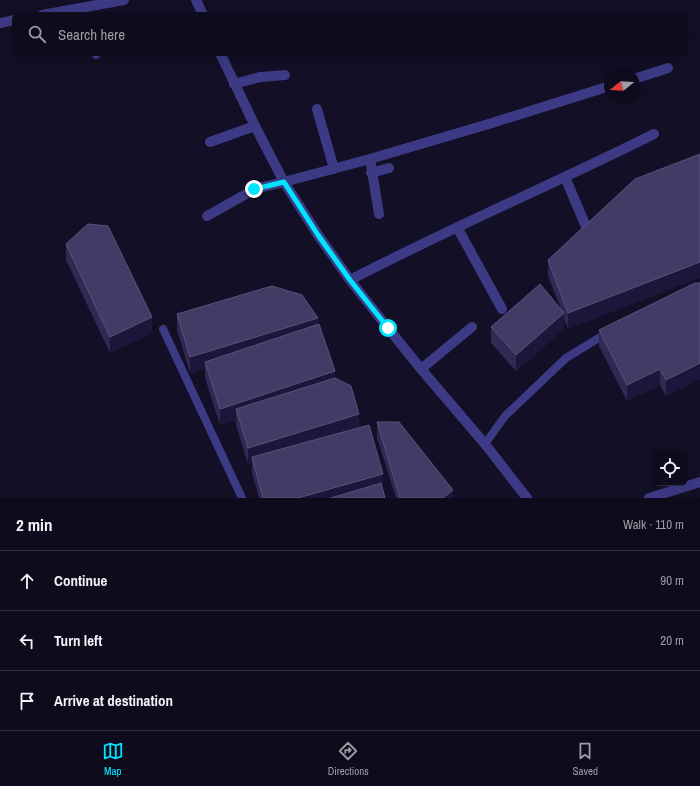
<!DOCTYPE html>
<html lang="en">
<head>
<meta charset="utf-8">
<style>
	:root { --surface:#0e0b1c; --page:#1c1929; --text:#f1f3f6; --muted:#9b9ba3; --line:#2e2b3b; --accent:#00e5ff }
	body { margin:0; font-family:"Archivo Narrow",sans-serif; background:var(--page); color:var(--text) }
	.controls { position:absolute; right:12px; bottom:12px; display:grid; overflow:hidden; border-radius:8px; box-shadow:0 4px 16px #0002 }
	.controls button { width:36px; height:36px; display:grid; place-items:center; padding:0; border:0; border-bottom:1px solid var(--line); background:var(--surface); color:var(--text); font:20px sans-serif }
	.compass { position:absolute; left:604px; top:68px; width:36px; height:36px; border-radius:50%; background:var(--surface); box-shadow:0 4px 16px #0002; rotate:252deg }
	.stop { position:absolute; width:12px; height:12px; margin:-9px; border:3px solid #00e5ff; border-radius:50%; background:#fff }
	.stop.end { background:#00e5ff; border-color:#fff; box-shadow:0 1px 4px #0008 }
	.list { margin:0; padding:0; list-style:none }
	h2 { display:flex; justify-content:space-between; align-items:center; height:52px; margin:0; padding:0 16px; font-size:17px }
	h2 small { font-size:13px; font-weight:400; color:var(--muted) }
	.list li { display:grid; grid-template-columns:26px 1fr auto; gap:12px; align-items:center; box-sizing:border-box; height:60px; padding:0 16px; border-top:1px solid var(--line) }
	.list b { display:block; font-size:15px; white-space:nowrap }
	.list em { font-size:13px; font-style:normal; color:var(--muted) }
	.icon { flex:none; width:22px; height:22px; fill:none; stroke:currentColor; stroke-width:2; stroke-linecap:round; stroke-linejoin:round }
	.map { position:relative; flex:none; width:700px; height:498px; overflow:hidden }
	.search { position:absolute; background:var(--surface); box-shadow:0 4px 16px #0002; left:12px; right:12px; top:12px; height:44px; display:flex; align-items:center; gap:10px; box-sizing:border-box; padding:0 14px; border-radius:8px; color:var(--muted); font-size:15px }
	.sheet { height:232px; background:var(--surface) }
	nav { display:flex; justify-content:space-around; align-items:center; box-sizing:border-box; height:56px; border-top:1px solid var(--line); background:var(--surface); font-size:11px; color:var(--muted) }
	nav a { display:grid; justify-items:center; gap:2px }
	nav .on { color:var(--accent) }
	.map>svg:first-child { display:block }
</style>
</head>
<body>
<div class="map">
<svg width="700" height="498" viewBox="0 0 700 498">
	<rect width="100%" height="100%" fill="#130f26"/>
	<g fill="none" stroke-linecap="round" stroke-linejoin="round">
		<path stroke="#3d3a85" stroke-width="8" d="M 95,53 L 96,55
			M 163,329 L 242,498
			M 485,444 L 505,416 L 566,358 L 607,333"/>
		<path stroke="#3d3a85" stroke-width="10" d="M 196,0 L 203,15
			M 42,15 L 124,0
			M 0,23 L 15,20
			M 220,53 L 255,126 L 284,182 L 318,235 L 350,280 L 388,328 L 421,369 L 485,444 L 527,498
			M 634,79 L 668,68
			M 234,84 L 260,77 L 285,75
			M 317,109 L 334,169
			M 210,142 L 255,126
			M 370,159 L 379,214
			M 371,173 L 389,168
			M 565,177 L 587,229
			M 207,216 L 255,189 L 284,182 L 370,159 L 492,123 L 610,86
			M 457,227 L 502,309
			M 350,280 C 450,228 554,184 654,134
			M 421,369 L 472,327
			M 649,498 L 700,482"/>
	</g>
	<path fill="#312854" d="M 635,179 L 568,329 L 564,318 L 564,329 L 516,371 L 491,343 L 491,327 L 561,309 L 548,276 L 548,260 Z
		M 66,244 L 152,333 L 110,353 L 66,260 Z
		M 700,283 L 700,379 L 666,396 L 660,385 L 627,401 L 599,346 L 599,330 Z
		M 177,314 L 318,324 L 335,379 L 359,428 L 383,490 L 385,498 L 259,498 L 252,473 L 252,463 L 248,464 L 236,425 L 236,420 L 220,425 L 205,378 L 205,368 L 190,373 L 177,330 Z
		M 377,422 L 453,498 L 396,498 L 377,438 Z"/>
	<path fill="#1d163a" d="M 700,262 L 700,278 L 568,329 L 568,313 Z
		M 564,313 L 564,329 L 516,371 L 516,355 Z
		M 152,317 L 152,333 L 110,353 L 110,337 Z
		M 318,318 L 318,334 L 205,362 L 205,368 L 190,373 L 190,357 Z
		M 700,363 L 700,379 L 666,396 L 666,380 Z
		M 660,369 L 660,385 L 627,401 L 627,385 Z
		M 335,371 L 335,387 L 236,409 L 236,420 L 220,425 L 220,409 Z
		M 359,414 L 359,430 L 252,457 L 252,463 L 248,464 L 248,448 Z
		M 383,474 L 383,490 L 355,498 L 298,498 Z
		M 453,490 L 453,498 L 443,498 Z"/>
	<path fill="#433a66" stroke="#5a527e" d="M 700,154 L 700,262 L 568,313 L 548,260 L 635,179 Z
		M 88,224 L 108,226 L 152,317 L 110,337 L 66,244 Z
		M 695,283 L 700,283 L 700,363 L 666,380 L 660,369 L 627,385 L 599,330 Z
		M 540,284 L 564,313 L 516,355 L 491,327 Z
		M 272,286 L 302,295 L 318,318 L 190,357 L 177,314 Z
		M 319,324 L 335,371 L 220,409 L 205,362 Z
		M 335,378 L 351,386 L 359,414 L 248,448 L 236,409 Z
		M 377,422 L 399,422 L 453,490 L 443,498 L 400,498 Z
		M 369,425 L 383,474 L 298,498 L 263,498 L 252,457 Z
		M 381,483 L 385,498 L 331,498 Z"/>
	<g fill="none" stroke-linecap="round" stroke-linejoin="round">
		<path stroke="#00e5ff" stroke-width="5" d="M 254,189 L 284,182 L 318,235 L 350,280 L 388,328"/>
	</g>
</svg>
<div class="controls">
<button><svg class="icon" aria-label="locate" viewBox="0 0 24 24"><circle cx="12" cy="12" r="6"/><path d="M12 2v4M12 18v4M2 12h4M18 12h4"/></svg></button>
</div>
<svg class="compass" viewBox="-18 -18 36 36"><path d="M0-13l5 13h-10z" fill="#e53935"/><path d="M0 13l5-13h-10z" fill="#9b9ba3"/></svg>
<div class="stop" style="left:388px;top:328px"></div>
<div class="stop end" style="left:254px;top:189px"></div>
<div class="search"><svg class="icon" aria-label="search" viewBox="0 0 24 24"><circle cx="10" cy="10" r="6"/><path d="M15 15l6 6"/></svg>Search here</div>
</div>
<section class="sheet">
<h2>2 min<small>Walk · 110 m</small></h2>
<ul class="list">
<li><svg class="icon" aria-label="ahead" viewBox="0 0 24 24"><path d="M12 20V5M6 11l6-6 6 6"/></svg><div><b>Continue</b></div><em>90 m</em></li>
<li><svg class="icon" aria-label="left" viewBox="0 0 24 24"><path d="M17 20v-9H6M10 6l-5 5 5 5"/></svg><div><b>Turn left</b></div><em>20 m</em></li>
<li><svg class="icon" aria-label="arrive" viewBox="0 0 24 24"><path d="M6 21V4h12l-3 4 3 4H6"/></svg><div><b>Arrive at destination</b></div></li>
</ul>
</section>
<nav>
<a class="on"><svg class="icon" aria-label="map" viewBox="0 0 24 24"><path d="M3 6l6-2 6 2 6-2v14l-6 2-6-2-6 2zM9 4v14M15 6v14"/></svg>Map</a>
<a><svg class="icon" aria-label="directions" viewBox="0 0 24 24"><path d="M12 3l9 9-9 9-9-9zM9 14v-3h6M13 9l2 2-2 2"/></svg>Directions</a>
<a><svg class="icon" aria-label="saved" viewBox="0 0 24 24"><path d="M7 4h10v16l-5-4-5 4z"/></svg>Saved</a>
</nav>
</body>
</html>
